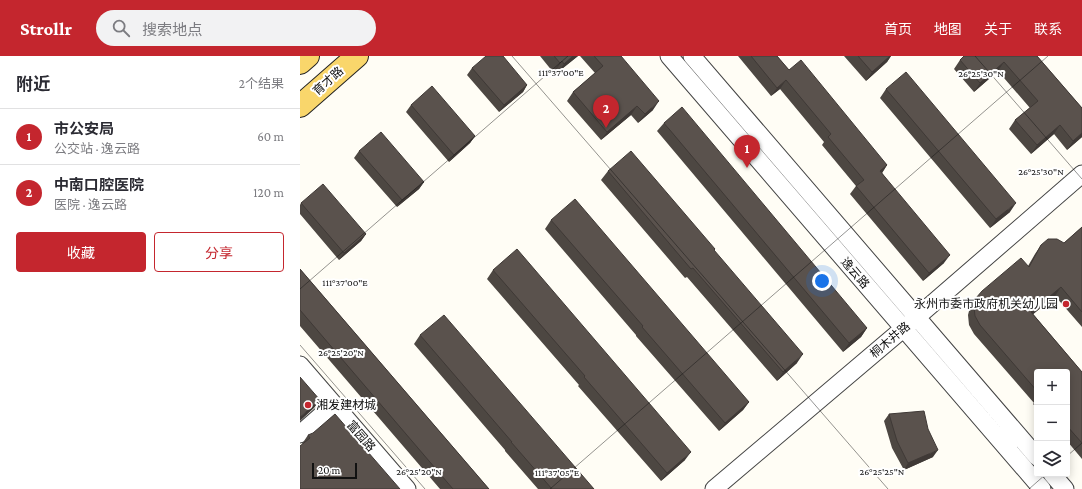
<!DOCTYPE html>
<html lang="zh">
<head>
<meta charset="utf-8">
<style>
	:root { --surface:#fff; --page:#f2f2f3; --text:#2b2b33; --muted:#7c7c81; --line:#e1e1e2; --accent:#c4262e }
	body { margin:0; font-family:"Crimson Pro","Noto Sans SC",serif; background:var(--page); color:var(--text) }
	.controls { position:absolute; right:12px; bottom:12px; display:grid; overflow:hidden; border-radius:4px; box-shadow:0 2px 10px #0003 }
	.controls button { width:36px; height:36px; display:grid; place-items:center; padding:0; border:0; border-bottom:1px solid var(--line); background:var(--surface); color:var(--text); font:20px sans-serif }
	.scale { position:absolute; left:12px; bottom:10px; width:45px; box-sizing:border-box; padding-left:4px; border:2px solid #111; border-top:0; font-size:11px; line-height:14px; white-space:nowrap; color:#111; -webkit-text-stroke:3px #fff; paint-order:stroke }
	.you { position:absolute; left:522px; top:225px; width:14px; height:14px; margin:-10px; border:3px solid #fff; border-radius:50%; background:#1a73e8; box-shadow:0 0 0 6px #1a73e833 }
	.badge { display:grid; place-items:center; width:26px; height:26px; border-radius:50%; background:var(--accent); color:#fff; font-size:13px; font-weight:700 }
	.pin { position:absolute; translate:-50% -33px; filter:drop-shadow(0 1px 2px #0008) }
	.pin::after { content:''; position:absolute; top:21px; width:14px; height:12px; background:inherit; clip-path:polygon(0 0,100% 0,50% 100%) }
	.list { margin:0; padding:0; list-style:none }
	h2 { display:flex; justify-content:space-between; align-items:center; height:52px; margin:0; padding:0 16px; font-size:17px }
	h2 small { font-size:13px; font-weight:400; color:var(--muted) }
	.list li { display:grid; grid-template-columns:26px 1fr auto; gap:12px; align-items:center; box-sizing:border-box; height:56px; padding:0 16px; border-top:1px solid var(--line) }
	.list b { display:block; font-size:15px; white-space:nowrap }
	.list p { margin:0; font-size:13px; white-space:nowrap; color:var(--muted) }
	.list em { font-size:13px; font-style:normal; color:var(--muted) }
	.actions { display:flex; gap:8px; padding:12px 16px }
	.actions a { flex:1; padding:9px 0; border:1px solid var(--accent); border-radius:4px; text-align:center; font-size:14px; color:var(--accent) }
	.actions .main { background:var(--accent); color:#fff }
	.icon { flex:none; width:22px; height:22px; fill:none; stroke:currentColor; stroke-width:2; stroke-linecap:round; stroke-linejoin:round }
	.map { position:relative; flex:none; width:782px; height:433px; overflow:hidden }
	header { display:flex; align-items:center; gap:24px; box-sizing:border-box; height:56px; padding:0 20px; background:var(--accent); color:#fff }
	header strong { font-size:19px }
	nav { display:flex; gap:22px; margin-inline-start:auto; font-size:14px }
	.search { width:280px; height:36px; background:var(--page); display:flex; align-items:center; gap:10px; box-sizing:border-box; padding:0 14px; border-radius:22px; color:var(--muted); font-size:15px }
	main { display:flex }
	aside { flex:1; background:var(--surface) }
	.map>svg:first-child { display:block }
</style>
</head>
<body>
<header>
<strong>Strollr</strong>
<div class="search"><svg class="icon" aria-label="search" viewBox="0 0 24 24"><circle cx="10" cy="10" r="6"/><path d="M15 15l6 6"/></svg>搜索地点</div>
<nav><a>首页</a><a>地图</a><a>关于</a><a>联系</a></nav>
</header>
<main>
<aside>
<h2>附近<small>2个结果</small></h2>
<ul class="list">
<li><span class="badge">1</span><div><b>市公安局</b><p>公交站 · 逸云路</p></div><em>60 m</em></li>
<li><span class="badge">2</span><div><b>中南口腔医院</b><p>医院 · 逸云路</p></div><em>120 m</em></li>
</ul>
<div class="actions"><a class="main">收藏</a><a>分享</a></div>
</aside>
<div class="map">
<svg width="782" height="433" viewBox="0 0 782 433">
	<rect width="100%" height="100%" fill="#fffdf5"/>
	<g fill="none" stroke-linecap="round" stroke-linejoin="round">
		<defs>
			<path id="minor" d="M 369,0 L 742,433
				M 392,0 L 737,401
				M 0,309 L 107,433
				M 0,378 L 34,348
				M 752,418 L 765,433
				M 414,433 L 617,261 L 782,118"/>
			<path id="major" d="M 0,7 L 8,0
				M 0,50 L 57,0"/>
		</defs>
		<use href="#minor" stroke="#444" stroke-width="19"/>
		<use href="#major" stroke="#222" stroke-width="24"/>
		<use href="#minor" stroke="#fff" stroke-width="17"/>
		<use href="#major" stroke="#f9d66b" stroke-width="22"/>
	</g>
	<path fill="#4d4742" d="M 240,0 L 278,0 L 258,16 L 256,14 L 253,16 Z
		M 280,0 L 321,0 L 353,54 L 338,67 L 331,59 L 301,84 L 267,45 L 273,36 L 295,17 Z
		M 438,0 L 477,0 L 489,14 L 587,109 L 582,117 L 644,207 L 623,225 L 550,138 L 556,130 L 522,89 L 524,86 L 480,33 L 471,40 Z
		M 544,0 L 591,0 L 587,6 L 566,25 Z
		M 737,0 L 782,52 L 782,81 L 767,94 L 754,78 L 731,98 L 709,73 L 715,64 L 730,52 L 698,15 L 674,36 L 654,13 L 660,4 Z
		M 172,12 L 227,29 L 223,36 L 199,56 L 167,19 Z
		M 586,33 L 710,156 L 690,172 L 580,42 Z
		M 111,49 L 175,80 L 170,87 L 149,106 L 106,56 Z
		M 364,67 L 567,272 L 561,281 L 543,296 L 357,75 Z
		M 59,95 L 124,126 L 119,133 L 97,151 L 54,102 Z
		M 308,115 L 415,193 L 414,195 L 497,307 L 477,325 L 387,221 L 385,222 L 301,124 Z
		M 1,147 L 66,178 L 61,185 L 39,204 L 0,158 L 0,149 Z
		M 251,164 L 449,346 L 443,354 L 419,375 L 336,280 L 336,279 L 245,173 Z
		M 782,171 L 782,271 L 755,240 L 733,258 L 782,316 L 782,403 L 767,385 L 767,316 L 737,316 L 737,352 L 733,348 L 734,347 L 674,278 L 669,269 L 668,259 L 670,251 L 676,242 L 728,210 L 735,198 L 741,189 L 764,187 Z
		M 0,213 L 189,433 L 140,433 L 0,270 Z
		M 193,214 L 385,404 L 361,425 L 278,330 L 279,329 L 187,223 Z
		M 120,279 L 294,433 L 238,433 L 205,395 L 205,394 L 114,288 Z
		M 589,358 L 633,401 L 604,414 L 592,392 L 584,365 Z
		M 8,379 L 100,433 L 2,388 Z"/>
	<path fill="#3f3936" d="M 273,0 L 278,0 L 258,16 L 264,8 Z
		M 590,0 L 591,0 L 587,6 L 566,25 L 572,16 Z
		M 262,5 L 256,14 L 253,16 L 260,7 Z
		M 704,6 L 698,15 L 674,36 L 680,27 Z
		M 486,24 L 480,33 L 471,40 L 477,32 Z
		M 227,29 L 223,36 L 199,56 L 204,49 Z
		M 359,45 L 353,54 L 338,67 L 345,58 Z
		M 337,50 L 331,59 L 301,84 L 307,76 Z
		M 760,69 L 754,78 L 731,98 L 737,89 Z
		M 782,77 L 782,81 L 767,94 L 773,85 Z
		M 175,80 L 170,87 L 149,106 L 154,99 Z
		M 587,109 L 582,117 L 580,115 Z
		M 124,126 L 119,133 L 97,151 L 102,144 Z
		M 716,147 L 710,156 L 690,172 L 696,163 Z
		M 66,178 L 61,185 L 39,204 L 44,197 Z
		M 650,199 L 644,207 L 623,225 L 629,217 Z
		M 761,231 L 755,240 L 725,265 L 731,256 Z
		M 567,272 L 561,281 L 543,296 L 549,287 Z
		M 503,298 L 497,307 L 477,325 L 483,316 Z
		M 20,344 L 14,352 L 0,365 L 0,361 Z
		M 449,346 L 443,354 L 419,375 L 425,367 Z
		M 638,394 L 633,401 L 604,414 L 608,407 Z
		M 391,396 L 385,404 L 361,425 L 367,417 Z"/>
	<path fill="#5a524d" stroke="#3f3936" d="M 186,0 L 203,0 L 227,29 L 204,49 L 172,12 Z
		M 254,0 L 273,0 L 264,8 L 262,5 L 260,7 Z
		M 294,0 L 321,0 L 359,45 L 345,58 L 337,50 L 307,76 L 273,36 L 303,10 Z
		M 451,0 L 477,0 L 489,14 L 501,4 L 587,109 L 580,115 L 650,199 L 629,217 L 556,130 L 564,124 L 528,81 L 531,78 L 486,24 L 477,32 Z
		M 558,0 L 590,0 L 572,16 Z
		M 664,0 L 737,0 L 782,52 L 782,77 L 773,85 L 760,69 L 737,89 L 715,64 L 738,45 L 704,6 L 680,27 L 660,4 Z
		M 606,16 L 716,147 L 696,163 L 586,33 Z
		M 132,30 L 175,80 L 154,99 L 111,49 Z
		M 382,51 L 567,272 L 549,287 L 364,67 Z
		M 81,76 L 124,126 L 102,144 L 59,95 Z
		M 331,95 L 415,193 L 414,194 L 503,298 L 483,316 L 393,212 L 391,213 L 308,115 Z
		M 23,128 L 66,178 L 44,197 L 1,147 Z
		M 275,143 L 449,346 L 425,367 L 342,271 L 343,270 L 251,164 Z
		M 782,171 L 782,256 L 761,231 L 731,256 L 782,316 L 782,387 L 767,370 L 767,316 L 737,316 L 737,335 L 680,269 L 675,260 L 674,251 L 676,242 L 682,235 L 721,202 L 729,211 L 741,189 L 748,183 L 757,183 L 764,187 Z
		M 217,193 L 391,396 L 367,417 L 284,321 L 285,320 L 193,214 Z
		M 0,213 L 189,433 L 153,433 L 0,254 Z
		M 144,259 L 294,433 L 252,433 L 211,386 L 212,386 L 120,279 Z
		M 0,321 L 20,344 L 0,361 Z
		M 624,355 L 628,373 L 638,394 L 608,407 L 597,385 L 589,358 Z
		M 35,358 L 100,433 L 0,433 L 0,390 L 10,382 L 8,379 L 13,377 Z"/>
	<path fill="none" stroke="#111" stroke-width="1" stroke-opacity="0.45" d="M 212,0 L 588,433M 675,0 L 782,123M 0,233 L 268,0M 0,289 L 125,433M 767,400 L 782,387M 250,433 L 748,0M 729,433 L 746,418"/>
	<g fill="#c4262e" stroke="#fff" stroke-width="1.5">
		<circle cx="766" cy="248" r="4"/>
		<circle cx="8" cy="349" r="4"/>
	</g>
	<g text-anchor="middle" stroke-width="4" stroke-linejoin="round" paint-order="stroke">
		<g font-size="12" fill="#111" stroke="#fff">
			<text transform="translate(28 25) rotate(-42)" y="4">育才路</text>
			<text transform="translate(555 217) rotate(49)" y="4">逸云路</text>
			<text transform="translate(590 284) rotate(-40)" y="4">桐木井路</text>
			<text transform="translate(61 380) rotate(49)" y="4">富园路</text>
		</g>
		<g font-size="12" fill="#111" stroke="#fff" text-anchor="end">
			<text x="758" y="252">永州市委市政府机关幼儿园</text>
			<text x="16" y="353" text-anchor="start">湘发建材城</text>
		</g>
	</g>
	<g font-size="10" text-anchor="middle" fill="#111" stroke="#fff" stroke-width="4" stroke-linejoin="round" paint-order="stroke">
		<text x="261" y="20">111°37'00"E</text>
		<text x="681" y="21">26°25'30"N</text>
		<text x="741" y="119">26°25'30"N</text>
		<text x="45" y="230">111°37'00"E</text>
		<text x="41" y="300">26°25'20"N</text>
		<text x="119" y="419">26°25'20"N</text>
		<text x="582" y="419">26°25'25"N</text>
		<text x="257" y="420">111°37'05"E</text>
	</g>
</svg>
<div class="controls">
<button>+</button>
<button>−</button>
<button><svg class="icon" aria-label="layers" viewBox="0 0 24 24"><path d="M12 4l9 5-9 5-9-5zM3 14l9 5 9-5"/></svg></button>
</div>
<div class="scale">20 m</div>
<div class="you"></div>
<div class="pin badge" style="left:447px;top:112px">1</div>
<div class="pin badge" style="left:306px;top:72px">2</div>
</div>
</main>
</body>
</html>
